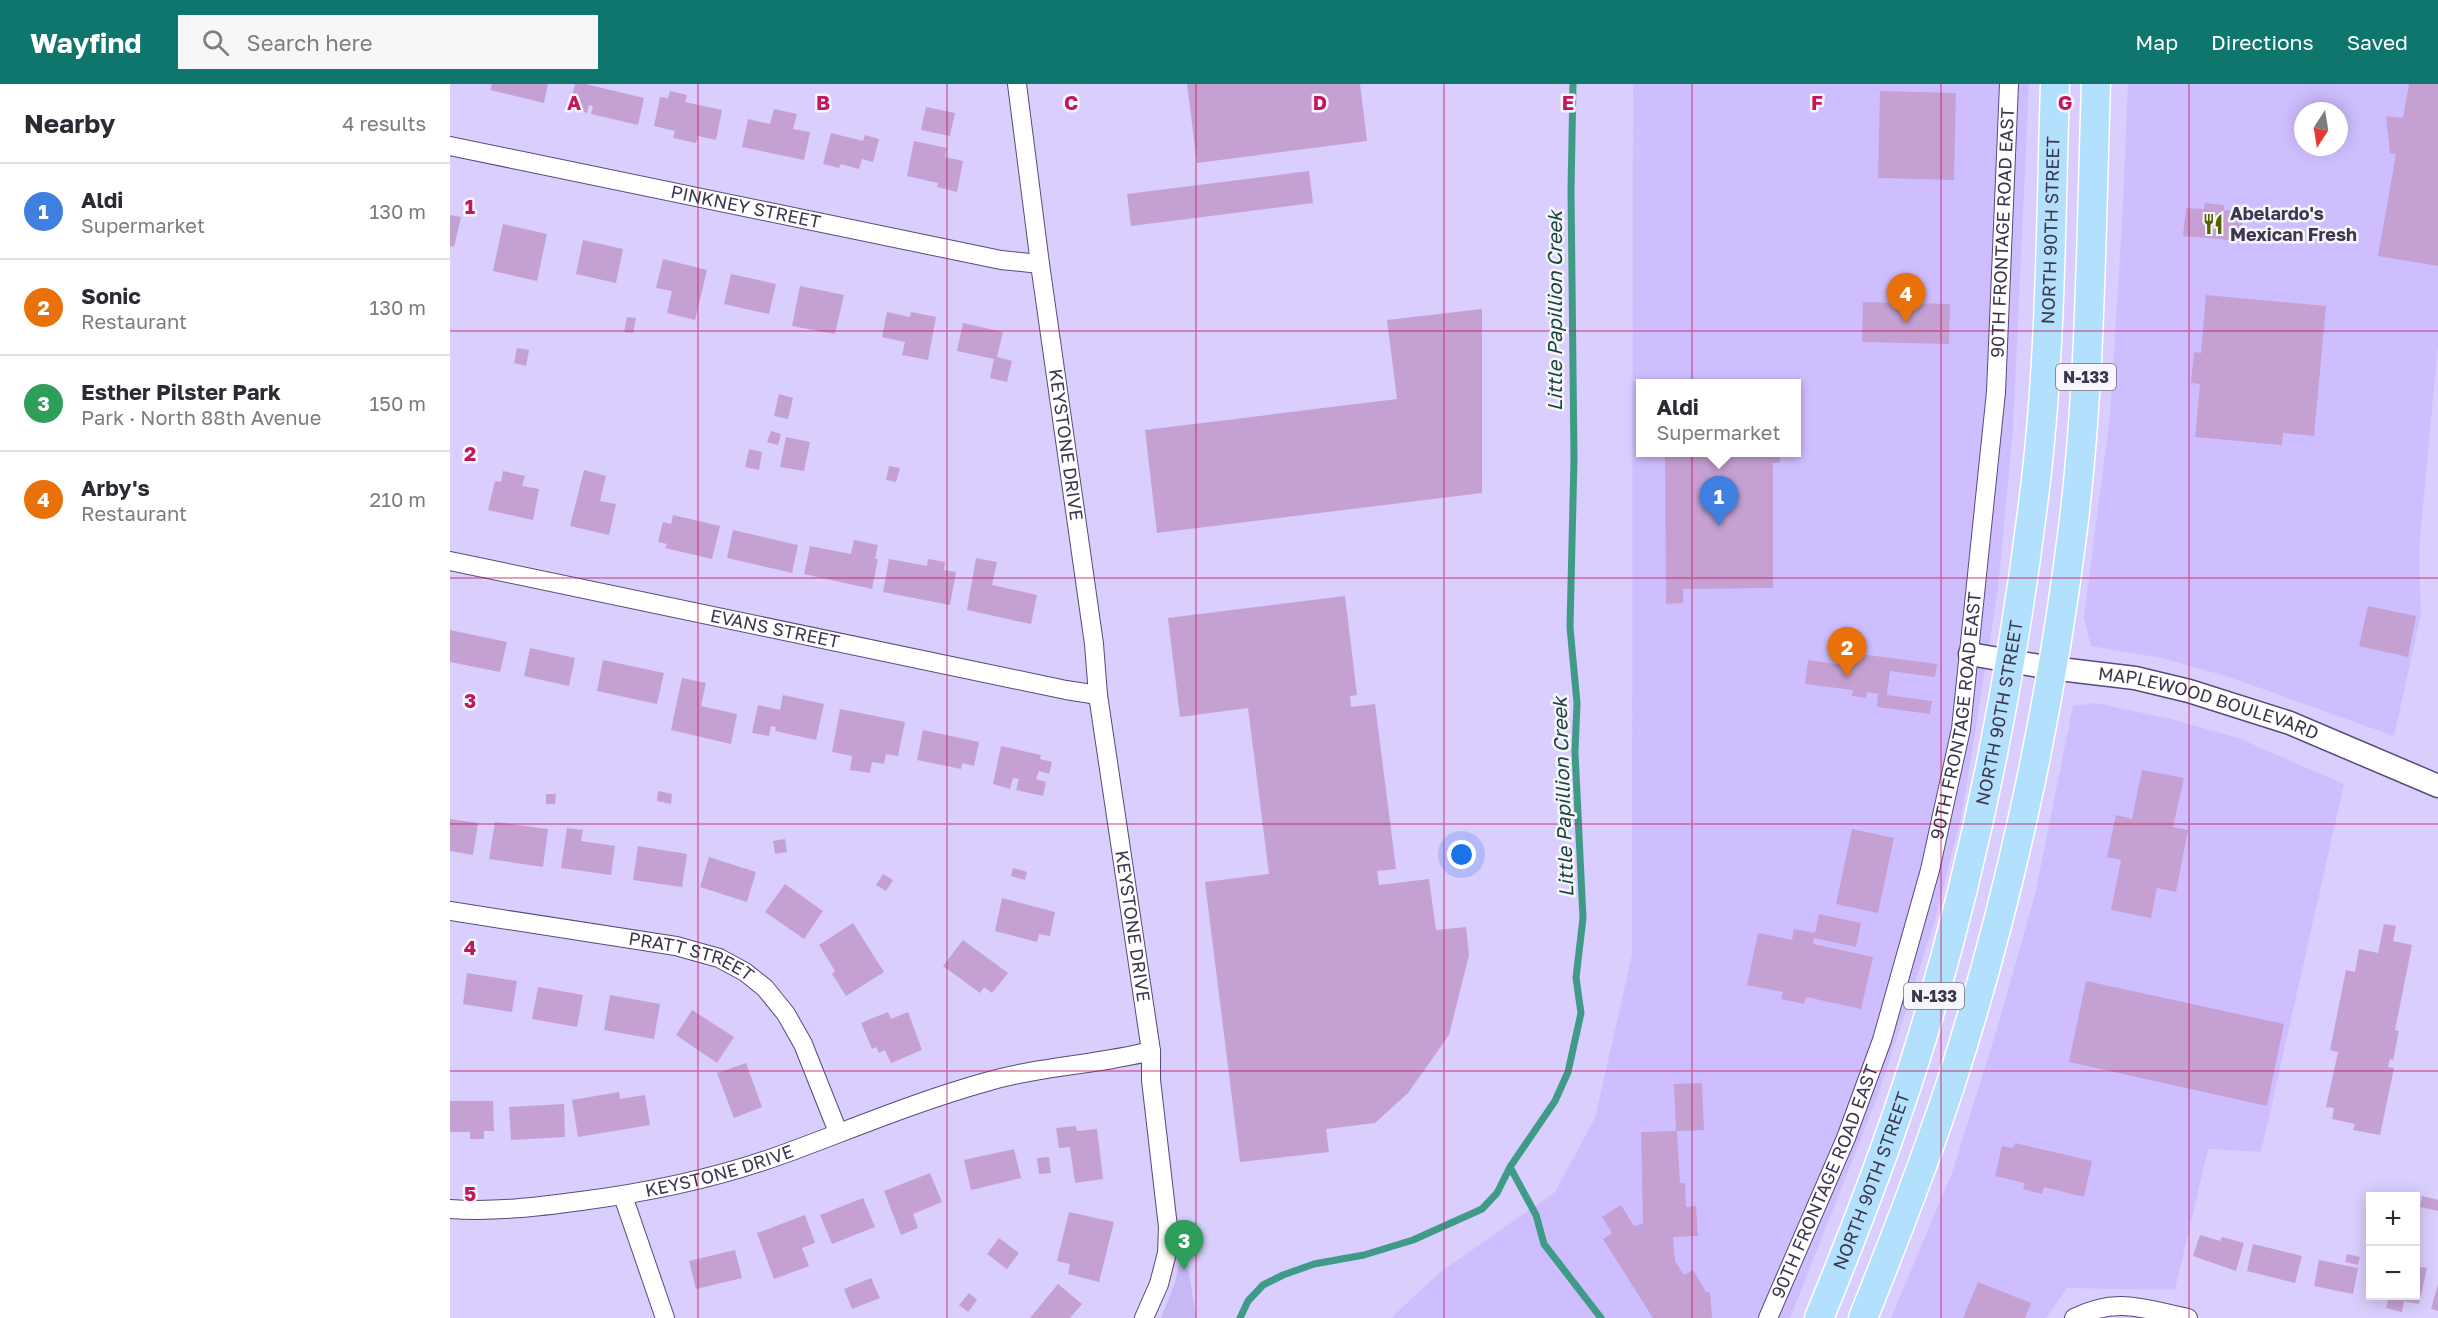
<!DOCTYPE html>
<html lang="en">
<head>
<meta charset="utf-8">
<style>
	:root { --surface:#fff; --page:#f7f7f7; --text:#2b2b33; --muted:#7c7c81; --line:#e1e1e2; --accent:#0f766e }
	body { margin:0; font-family:"Golos Text",sans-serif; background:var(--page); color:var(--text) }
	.controls { position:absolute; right:18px; bottom:18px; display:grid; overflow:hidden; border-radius:0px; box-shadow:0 3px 15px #0003 }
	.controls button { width:54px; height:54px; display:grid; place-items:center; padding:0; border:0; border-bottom:2px solid var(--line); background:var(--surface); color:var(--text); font:30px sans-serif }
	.compass { position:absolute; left:1844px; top:18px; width:54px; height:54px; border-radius:50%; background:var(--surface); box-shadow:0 3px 15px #0003; rotate:192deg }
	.you { position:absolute; left:1012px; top:771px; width:21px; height:21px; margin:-15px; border:4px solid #fff; border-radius:50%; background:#1a73e8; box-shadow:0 0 0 9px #1a73e833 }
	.badge { display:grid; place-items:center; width:39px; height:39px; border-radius:50%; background:var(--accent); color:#fff; font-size:20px; font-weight:700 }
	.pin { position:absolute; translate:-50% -50px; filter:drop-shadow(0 2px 3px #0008) }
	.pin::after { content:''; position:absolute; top:32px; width:21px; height:18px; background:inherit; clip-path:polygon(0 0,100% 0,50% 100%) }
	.popup { position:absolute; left:1186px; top:295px; width:165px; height:78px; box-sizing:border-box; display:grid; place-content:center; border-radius:0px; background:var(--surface); filter:drop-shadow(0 2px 4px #0005); font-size:20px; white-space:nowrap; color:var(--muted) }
	.popup b { font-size:22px; color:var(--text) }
	.popup::after { content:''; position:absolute; left:50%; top:100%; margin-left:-12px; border:12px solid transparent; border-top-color:var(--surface) }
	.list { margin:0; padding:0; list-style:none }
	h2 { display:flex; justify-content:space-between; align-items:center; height:78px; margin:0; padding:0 24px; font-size:26px }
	h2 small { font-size:20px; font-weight:400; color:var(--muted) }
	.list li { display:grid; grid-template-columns:39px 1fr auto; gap:18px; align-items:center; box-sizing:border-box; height:96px; padding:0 24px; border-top:2px solid var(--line) }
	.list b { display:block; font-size:22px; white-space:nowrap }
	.list p { margin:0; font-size:20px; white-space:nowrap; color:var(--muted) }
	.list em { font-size:20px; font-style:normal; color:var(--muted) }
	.icon { flex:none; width:33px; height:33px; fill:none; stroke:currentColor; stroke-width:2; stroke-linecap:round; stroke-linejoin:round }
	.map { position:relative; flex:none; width:1988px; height:1234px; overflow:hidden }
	header { display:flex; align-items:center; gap:36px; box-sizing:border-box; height:84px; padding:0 30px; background:var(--accent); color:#fff }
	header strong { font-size:28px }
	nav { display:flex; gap:33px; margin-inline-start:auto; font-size:21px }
	.search { width:420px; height:54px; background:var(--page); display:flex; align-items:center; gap:15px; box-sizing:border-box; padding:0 21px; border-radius:0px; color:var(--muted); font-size:22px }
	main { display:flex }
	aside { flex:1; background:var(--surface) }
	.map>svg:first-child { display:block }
</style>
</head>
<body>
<header>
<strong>Wayfind</strong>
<div class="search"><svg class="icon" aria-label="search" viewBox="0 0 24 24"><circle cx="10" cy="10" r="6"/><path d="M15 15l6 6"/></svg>Search here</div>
<nav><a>Map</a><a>Directions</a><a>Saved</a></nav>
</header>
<main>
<aside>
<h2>Nearby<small>4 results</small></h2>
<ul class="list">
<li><span class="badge" style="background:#3f7fe0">1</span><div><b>Aldi</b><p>Supermarket</p></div><em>130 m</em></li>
<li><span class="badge" style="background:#e8710a">2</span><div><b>Sonic</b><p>Restaurant</p></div><em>130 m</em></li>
<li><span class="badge" style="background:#2e9e5b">3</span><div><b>Esther Pilster Park</b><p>Park · North 88th Avenue</p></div><em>150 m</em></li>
<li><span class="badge" style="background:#e8710a">4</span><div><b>Arby's</b><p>Restaurant</p></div><em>210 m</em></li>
</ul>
</aside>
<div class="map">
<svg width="1988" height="1234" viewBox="0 0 1988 1234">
	<rect width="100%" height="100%" fill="#d9cefd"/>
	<path fill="#cfbeff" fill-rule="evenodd" d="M 1183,0 L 1579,0 L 1563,345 L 1548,505 L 1512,730 L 1484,840 L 1427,1014 L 1340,1234 L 941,1234 L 989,1189 L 1105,1108 L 1145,1034 L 1182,871 ZM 1191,300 L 1347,300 L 1347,368 L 1191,368 Z
		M 1678,0 L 1988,0 L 1988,260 L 1969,466 L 1971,530 L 1944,652 L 1779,593 L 1712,574 L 1641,562 L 1634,533 L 1660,331 L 1672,140 ZM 1853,27 L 1889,27 L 1889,63 L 1853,63 Z
		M 1645,619 L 1721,635 L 1788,654 L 1894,700 L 1811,1068 L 1758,1065 L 1725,1206 L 1617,1204 L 1596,1234 L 1441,1234 L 1502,1089 L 1547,945 L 1585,811 L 1623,622 Z"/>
	<path fill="#c7b7f5" d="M 734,1156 L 746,1234 L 711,1234 L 725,1199 Z"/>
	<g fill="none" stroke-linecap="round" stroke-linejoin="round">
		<path stroke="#3f9b87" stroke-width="7" d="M 1060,1083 L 1086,1131 L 1094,1160 L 1151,1234
			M 790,1234 L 798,1217 L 813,1201 L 833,1191 L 864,1180 L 914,1171 L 963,1156 L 1032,1125 L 1047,1109 L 1060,1083 L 1105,1017 L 1118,988 L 1131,929 L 1126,894 L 1133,834 L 1125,668 L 1127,619 L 1120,543 L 1124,374 L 1121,107 L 1123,0"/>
	</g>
	<path fill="#c5a1d3" d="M 42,0 L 98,0 L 94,19 L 40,6 Z
		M 125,0 L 135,0 L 194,14 L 188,41 L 141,30 L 143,22 L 139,21 L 137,29 L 119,24 Z
		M 737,0 L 910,0 L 917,57 L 747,79 Z
		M 1959,0 L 1988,0 L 1988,182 L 1928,172 L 1946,70 L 1940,69 L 1936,32 L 1953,34 Z
		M 220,7 L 237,11 L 235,18 L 272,26 L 266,56 L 248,52 L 246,59 L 223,54 L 225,47 L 204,42 L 210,13 L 218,14 Z
		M 1430,7 L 1506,9 L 1504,96 L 1428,94 Z
		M 476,23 L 505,29 L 500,52 L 471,46 Z
		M 324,25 L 347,30 L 343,45 L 360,48 L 354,76 L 292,63 L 298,35 L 320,40 Z
		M 381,49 L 413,57 L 415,51 L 429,55 L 423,78 L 412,75 L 409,85 L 391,80 L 389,84 L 373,80 Z
		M 464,57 L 497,64 L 495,73 L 513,77 L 507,108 L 487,103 L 488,99 L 457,92 Z
		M 859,87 L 863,119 L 681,142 L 677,110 Z
		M 1755,119 L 1774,121 L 1774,126 L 1793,128 L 1791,157 L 1733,152 L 1736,124 L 1754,125 Z
		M 0,131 L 11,133 L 4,163 L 0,162 Z
		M 53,140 L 97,150 L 87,197 L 43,187 Z
		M 133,156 L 173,165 L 166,199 L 126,190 Z
		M 213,175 L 257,186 L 245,236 L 217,229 L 222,207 L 206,204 Z
		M 281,190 L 326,200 L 319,230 L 274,220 Z
		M 350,202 L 394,211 L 385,250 L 342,242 Z
		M 1756,211 L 1876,222 L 1864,352 L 1833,349 L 1832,361 L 1745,353 L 1750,300 L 1741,299 L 1744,268 L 1751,269 Z
		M 1413,218 L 1500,220 L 1499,260 L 1412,258 Z
		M 1032,225 L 1032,409 L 707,449 L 695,346 L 947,315 L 937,236 Z
		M 437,228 L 460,233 L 461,228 L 486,233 L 478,276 L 452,271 L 455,258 L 432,253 Z
		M 177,233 L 186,234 L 183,249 L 174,248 Z
		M 513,239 L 553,248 L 547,273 L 562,277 L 557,298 L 540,294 L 544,275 L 507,267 Z
		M 67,264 L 79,266 L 76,282 L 64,279 Z
		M 329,310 L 343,314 L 338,335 L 324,332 Z
		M 321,347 L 331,350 L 328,361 L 317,358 Z
		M 336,353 L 360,358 L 354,387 L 330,383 Z
		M 299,365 L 312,368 L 309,386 L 295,383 Z
		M 1215,368 L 1330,368 L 1330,379 L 1323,379 L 1323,504 L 1233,505 L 1233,519 L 1216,520 Z
		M 439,382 L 450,384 L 446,398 L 436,396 Z
		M 134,386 L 156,392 L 150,417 L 166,420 L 159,451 L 120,442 Z
		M 53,387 L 75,392 L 72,402 L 89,405 L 83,436 L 38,426 L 45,397 L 51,398 Z
		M 223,431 L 270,442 L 262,475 L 215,464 L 217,460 L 208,458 L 213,438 L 221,440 Z
		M 283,446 L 348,461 L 342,489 L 277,474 Z
		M 404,456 L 428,461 L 425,475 L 428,475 L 422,505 L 354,490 L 360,462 L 401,470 Z
		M 526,474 L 547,478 L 542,501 L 587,511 L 581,540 L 517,526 Z
		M 439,475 L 477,482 L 478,475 L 495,478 L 494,486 L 506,488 L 500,521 L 433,508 Z
		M 895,512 L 907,611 L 900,612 L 901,623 L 925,620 L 946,785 L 927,787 L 929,801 L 979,795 L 986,846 L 1016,843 L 1019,871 L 999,951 L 958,1009 L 925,1039 L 876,1045 L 879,1068 L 790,1078 L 755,798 L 819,790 L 798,624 L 730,633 L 718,534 Z
		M 1918,522 L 1966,532 L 1958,573 L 1909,562 Z
		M 0,546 L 57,558 L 50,588 L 0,578 Z
		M 80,564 L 125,574 L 119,602 L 74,592 Z
		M 1402,569 L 1487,580 L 1485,593 L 1440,587 L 1437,611 L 1482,617 L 1480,630 L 1427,623 L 1428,610 L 1417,608 L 1416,614 L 1402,612 L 1403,606 L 1355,600 L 1358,576 L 1400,582 Z
		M 153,576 L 214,589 L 207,620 L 147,607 Z
		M 232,594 L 256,599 L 251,622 L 287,630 L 281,660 L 221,646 Z
		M 333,611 L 374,620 L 366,656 L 325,647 L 326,643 L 321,642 L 319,652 L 302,649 L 308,621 L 330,626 Z
		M 390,625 L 455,638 L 448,672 L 436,670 L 434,680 L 422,678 L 420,689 L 400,686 L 402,672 L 382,668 Z
		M 473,646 L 529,658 L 524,682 L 512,679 L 511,685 L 467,676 Z
		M 551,662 L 591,671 L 590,675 L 602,678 L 599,690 L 589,687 L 586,695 L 596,698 L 593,712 L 566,706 L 569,695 L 563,694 L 560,705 L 543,700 Z
		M 1692,686 L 1734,694 L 1723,743 L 1738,746 L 1726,808 L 1707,804 L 1701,834 L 1661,826 L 1671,776 L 1657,773 L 1666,731 L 1682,735 Z
		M 208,707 L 222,710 L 221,720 L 207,717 Z
		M 96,710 L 106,710 L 105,720 L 96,720 Z
		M 0,735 L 28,739 L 23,771 L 0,767 Z
		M 45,738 L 98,745 L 93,783 L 39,775 Z
		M 117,744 L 133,746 L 131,757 L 165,762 L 161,791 L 111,784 Z
		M 1402,745 L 1444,754 L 1428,829 L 1386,820 Z
		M 335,755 L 337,768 L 325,770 L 323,757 Z
		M 188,762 L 237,770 L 232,803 L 183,796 Z
		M 259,773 L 306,788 L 297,818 L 250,803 Z
		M 563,784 L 577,788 L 575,796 L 561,792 Z
		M 433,790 L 443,796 L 436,807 L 426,801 Z
		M 335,800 L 373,827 L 354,855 L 315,828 Z
		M 552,814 L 605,828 L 600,852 L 589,850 L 587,858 L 545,847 Z
		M 1369,830 L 1411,839 L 1406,863 L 1364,854 L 1363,860 L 1423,873 L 1411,925 L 1356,913 L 1354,920 L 1331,915 L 1333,908 L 1297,901 L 1308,849 L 1342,856 L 1344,845 L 1365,849 Z
		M 403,839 L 434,888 L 396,912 L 382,890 L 385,887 L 369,861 Z
		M 1934,840 L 1946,842 L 1943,857 L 1962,861 L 1945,946 L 1949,947 L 1943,976 L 1940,975 L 1938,983 L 1944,984 L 1930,1051 L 1903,1046 L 1905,1040 L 1882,1035 L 1884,1024 L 1876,1023 L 1888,968 L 1880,966 L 1896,886 L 1905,888 L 1909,865 L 1928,869 Z
		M 513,856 L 558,889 L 542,909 L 534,903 L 530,909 L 493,882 Z
		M 17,889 L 67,897 L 62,928 L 13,920 Z
		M 1636,897 L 1834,940 L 1817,1022 L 1619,978 Z
		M 88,903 L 133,911 L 127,943 L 82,935 Z
		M 160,911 L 210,920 L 204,955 L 154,946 Z
		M 242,926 L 284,953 L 267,979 L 226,951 Z
		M 438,928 L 441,935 L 458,928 L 472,966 L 441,979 L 435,966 L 429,969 L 426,963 L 422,965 L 411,939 Z
		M 296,979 L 312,1023 L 284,1034 L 267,989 Z
		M 1252,999 L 1254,1046 L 1227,1047 L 1230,1099 L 1235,1099 L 1236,1123 L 1246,1122 L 1248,1152 L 1223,1153 L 1225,1177 L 1234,1191 L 1243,1186 L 1256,1208 L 1260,1208 L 1262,1234 L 1203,1234 L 1153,1155 L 1162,1149 L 1152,1133 L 1171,1121 L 1184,1142 L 1193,1140 L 1191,1048 L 1226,1047 L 1224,1000 Z
		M 169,1008 L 170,1015 L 195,1011 L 200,1041 L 128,1053 L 122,1016 Z
		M 0,1017 L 43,1017 L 44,1047 L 34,1047 L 34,1055 L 20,1055 L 20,1048 L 0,1048 Z
		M 114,1020 L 115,1053 L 61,1056 L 59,1023 Z
		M 626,1042 L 627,1047 L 647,1045 L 653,1095 L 625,1099 L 620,1063 L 609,1064 L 606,1044 Z
		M 1565,1059 L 1642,1077 L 1634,1113 L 1594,1103 L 1592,1110 L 1573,1105 L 1575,1099 L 1545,1092 L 1552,1062 L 1563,1064 Z
		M 564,1065 L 571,1094 L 521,1106 L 514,1076 Z
		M 599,1073 L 601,1089 L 589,1090 L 587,1074 Z
		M 480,1089 L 492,1118 L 463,1130 L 468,1144 L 451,1151 L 434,1107 Z
		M 1972,1112 L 1988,1116 L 1988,1127 L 1970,1123 Z
		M 413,1114 L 425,1143 L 382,1160 L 370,1131 Z
		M 619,1128 L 664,1138 L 649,1198 L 618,1190 L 620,1180 L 607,1177 Z
		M 355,1131 L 365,1159 L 352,1164 L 359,1182 L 324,1195 L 307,1149 Z
		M 1750,1151 L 1770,1157 L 1772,1153 L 1794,1159 L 1786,1187 L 1743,1172 Z
		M 549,1154 L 569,1169 L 557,1185 L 537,1170 Z
		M 1803,1160 L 1852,1172 L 1845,1199 L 1797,1187 Z
		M 285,1166 L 292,1194 L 246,1205 L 239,1177 Z
		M 1897,1170 L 1910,1173 L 1908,1181 L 1895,1178 Z
		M 1869,1176 L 1908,1184 L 1903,1210 L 1864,1202 Z
		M 1966,1182 L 1977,1184 L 1969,1220 L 1954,1217 L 1952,1228 L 1936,1224 L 1938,1216 L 1923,1212 L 1966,1212 Z
		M 421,1194 L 430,1214 L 402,1225 L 394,1205 Z
		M 1528,1198 L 1581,1219 L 1575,1234 L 1513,1234 Z
		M 608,1200 L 632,1220 L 620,1234 L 580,1234 Z
		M 1988,1200 L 1988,1227 L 1981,1225 Z
		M 519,1209 L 527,1216 L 518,1228 L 509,1221 Z"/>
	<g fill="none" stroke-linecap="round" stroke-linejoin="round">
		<defs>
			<g id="minor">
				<path id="s1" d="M 567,0 L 590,180 L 644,560 L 648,611 L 701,967 L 701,996 L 718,1143 L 717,1169 L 709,1200 L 694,1234"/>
				<path id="s2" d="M 0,62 L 551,176 L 590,180"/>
				<path id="s3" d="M 0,477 L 616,606 L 648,611"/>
				<path id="s4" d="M 0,827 L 226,862 L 269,874 L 295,888 L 315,904 L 336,930 L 353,960 L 388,1048"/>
				<path d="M 173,1112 L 215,1234"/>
				<path id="s5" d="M 0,1125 C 44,1128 87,1123 131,1117 C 202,1108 272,1093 339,1068 C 404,1044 468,1017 536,998 C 590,982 647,981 701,967"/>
				<path id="s6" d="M 1318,1234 L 1396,1054 L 1432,956 L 1480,786 L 1511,645 L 1546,308 L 1559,0"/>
				<path d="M 1624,1234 C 1667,1212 1694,1225 1738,1234"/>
			</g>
			<g id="tertiary">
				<path id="s7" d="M 1520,570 L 1601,584 L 1685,594 L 1739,607 L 1840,639 L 1988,702"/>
			</g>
			<g id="primary">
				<path id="s8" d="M 1369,1234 C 1407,1142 1443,1049 1472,954 C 1528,769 1565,579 1587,387 C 1601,259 1601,129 1605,0"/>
				<path d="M 1413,1234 C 1444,1157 1474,1081 1500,1002 C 1558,825 1600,629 1623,444 C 1641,297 1641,148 1646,0"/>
			</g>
		</defs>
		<use href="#minor" stroke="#584a7c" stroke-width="20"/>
		<use href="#tertiary" stroke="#584a7c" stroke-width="25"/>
		<use href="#primary" stroke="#fff" stroke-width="31"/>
		<use href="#minor" stroke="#fff" stroke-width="18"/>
		<use href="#tertiary" stroke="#fff" stroke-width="22"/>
		<use href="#primary" stroke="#b2e0fd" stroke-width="28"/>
	</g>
	<path fill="none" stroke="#c2185b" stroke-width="1.5" stroke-opacity="0.55" d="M 248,0 L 248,1234M 497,0 L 497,1234M 746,0 L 746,1234M 994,0 L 994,1234M 1242,0 L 1242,1234M 1491,0 L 1491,1234M 1739,0 L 1739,1234M 0,247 L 1988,247M 0,494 L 1988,494M 0,740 L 1988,740M 0,987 L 1988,987"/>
	<defs>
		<symbol id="restaurant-bare" viewBox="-9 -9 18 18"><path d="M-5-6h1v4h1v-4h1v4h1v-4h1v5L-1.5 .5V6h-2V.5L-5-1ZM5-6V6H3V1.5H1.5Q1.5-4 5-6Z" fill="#576100" stroke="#f7f6fc" stroke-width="2.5" paint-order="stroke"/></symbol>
	</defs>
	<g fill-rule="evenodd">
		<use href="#restaurant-bare" x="1748" y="125" width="30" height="30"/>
	</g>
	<g text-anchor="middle" stroke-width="5" stroke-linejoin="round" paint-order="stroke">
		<g fill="#f7f6fc" stroke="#747082" stroke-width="1.5">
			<rect x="1606" y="280" width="60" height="26" rx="4.5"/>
			<rect x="1454" y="899" width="60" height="26" rx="4.5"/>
		</g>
		<g font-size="16" font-weight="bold" fill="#3c364e">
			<text x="1636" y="299">N-133</text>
			<text x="1484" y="918">N-133</text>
		</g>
		<g font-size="18" fill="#3c364e" stroke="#f7f6fc">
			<text dy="6" stroke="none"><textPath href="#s2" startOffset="302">PINKNEY STREET</textPath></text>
			<text dy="6" stroke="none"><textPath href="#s8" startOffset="1119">NORTH 90TH STREET</textPath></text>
			<text dy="6" stroke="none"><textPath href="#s6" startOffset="1120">90TH FRONTAGE ROAD EAST</textPath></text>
			<text dy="6" stroke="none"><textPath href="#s1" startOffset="364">KEYSTONE DRIVE</textPath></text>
			<text dy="6" stroke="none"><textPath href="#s3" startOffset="332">EVANS STREET</textPath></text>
			<text dy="6" stroke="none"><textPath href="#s7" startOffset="244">MAPLEWOOD BOULEVARD</textPath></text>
			<text dy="6" stroke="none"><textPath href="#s8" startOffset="633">NORTH 90TH STREET</textPath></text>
			<text dy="6" stroke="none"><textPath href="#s6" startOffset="634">90TH FRONTAGE ROAD EAST</textPath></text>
			<text dy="6" stroke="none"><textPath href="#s1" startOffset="850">KEYSTONE DRIVE</textPath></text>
			<text dy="6" stroke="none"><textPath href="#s4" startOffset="246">PRATT STREET</textPath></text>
			<text dy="6" stroke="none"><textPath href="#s5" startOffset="273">KEYSTONE DRIVE</textPath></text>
			<text dy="6" stroke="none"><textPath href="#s6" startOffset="148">90TH FRONTAGE ROAD EAST</textPath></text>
			<text dy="6" stroke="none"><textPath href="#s8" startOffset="147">NORTH 90TH STREET</textPath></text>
		</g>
		<g font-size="18" font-weight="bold" fill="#3c364e" stroke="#f7f6fc" text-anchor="start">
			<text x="1780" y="136">Abelardo's<tspan x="1780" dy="21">Mexican Fresh</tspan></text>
		</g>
		<g font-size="20" font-style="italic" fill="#1b453b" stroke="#f7f6fc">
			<text transform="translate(1105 227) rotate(-90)" y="7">Little Papillion Creek</text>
			<text transform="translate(1113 713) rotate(-92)" y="7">Little Papillion Creek</text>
		</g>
	</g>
	<g font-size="20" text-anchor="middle" font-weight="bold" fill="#c2185b" stroke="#f7f6fc" stroke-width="5" stroke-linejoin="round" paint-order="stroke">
		<text x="124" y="26">A</text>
		<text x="373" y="26">B</text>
		<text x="621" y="26">C</text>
		<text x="870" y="26">D</text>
		<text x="1118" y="26">E</text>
		<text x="1367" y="26">F</text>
		<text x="1615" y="26">G</text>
		<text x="20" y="130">1</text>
		<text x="20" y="377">2</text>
		<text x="20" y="624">3</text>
		<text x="20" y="871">4</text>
		<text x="20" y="1117">5</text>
	</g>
</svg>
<div class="controls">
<button>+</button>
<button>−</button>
</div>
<svg class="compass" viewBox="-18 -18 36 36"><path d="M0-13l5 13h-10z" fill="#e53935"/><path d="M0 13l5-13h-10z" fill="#7c7c81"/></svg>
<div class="you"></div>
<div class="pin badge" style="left:1269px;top:442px;background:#3f7fe0">1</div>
<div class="popup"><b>Aldi</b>Supermarket</div>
<div class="pin badge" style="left:1397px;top:593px;background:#e8710a">2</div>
<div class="pin badge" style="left:734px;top:1186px;background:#2e9e5b">3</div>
<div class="pin badge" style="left:1456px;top:239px;background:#e8710a">4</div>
</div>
</main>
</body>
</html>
